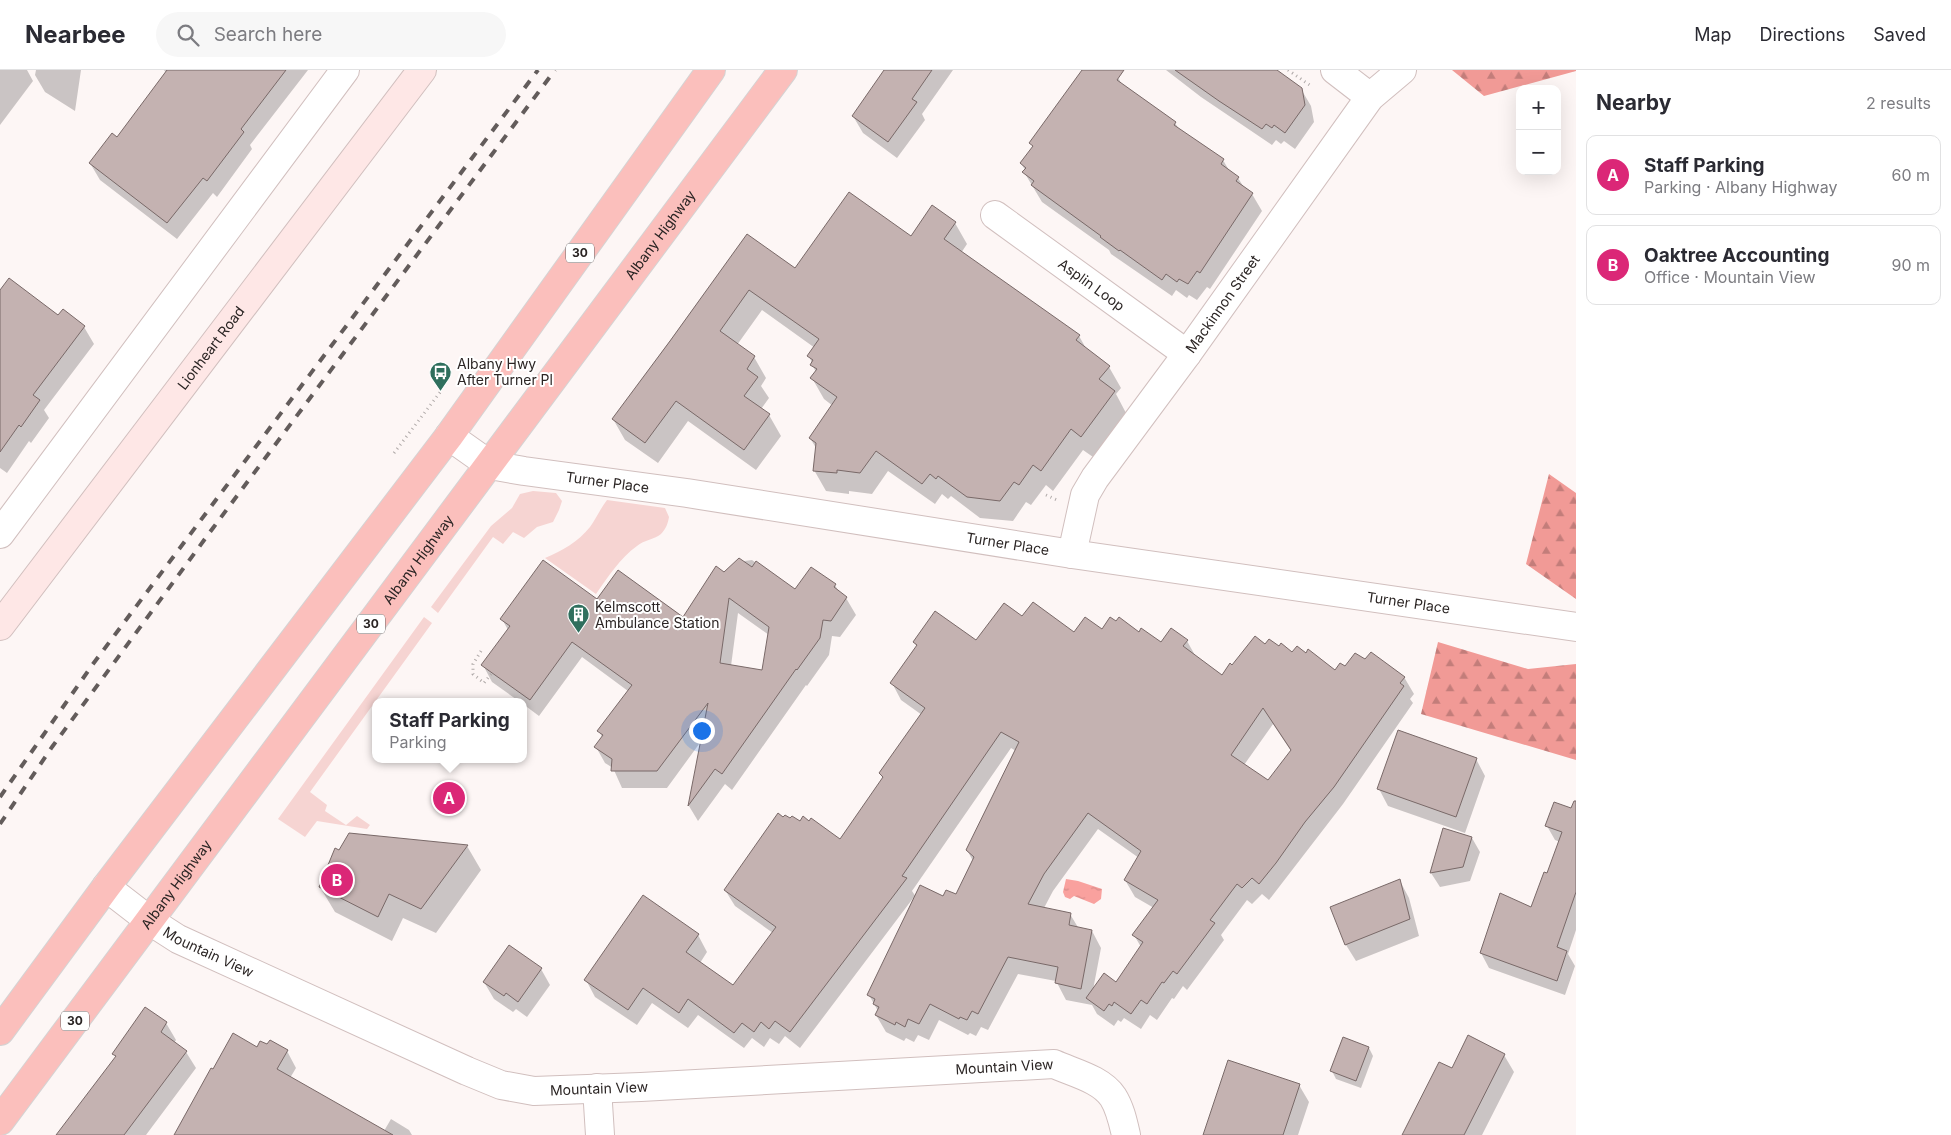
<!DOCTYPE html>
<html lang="en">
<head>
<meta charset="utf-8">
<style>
	:root { --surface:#fff; --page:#f7f7f7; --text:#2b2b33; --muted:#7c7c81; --line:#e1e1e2; --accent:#db2777 }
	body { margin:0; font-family:Inter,sans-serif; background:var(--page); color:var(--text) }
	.controls { position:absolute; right:15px; top:15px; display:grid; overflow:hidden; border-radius:10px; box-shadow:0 5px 20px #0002 }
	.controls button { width:45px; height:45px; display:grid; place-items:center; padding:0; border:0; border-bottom:1px solid var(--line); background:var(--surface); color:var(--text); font:25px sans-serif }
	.you { position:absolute; left:701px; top:660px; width:18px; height:18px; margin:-12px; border:4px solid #fff; border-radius:50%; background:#1a73e8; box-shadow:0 0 0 8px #1a73e833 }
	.badge { display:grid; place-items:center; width:32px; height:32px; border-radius:50%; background:var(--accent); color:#fff; font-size:16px; font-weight:700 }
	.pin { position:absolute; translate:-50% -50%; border:2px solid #fff; box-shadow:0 1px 5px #0006 }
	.popup { position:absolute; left:372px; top:628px; width:155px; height:65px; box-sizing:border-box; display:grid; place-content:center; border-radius:10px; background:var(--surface); filter:drop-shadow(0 1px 4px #0005); font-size:16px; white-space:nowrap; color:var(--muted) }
	.popup b { font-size:19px; color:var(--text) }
	.popup::after { content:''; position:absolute; left:50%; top:100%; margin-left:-10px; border:10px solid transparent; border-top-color:var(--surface) }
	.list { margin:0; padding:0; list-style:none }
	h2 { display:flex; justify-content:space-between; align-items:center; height:65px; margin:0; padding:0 20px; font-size:21px }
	h2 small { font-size:16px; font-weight:400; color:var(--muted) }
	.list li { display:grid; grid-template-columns:32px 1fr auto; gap:15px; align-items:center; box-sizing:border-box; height:80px; margin:0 10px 10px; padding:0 10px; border:1px solid var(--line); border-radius:10px }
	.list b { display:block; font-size:19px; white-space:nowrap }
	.list p { margin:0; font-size:16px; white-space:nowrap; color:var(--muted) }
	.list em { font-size:16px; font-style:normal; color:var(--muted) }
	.icon { flex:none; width:28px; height:28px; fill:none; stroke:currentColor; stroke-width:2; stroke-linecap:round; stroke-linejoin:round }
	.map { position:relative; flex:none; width:1576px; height:1065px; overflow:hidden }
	header { display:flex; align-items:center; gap:30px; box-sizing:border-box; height:70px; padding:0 25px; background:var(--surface); border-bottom:1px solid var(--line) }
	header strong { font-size:24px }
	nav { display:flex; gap:28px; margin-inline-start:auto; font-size:18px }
	.search { width:350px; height:45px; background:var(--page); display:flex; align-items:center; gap:12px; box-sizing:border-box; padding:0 18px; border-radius:28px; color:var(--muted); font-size:19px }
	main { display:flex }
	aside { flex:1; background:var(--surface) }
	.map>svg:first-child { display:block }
</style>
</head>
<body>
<header>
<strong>Nearbee</strong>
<div class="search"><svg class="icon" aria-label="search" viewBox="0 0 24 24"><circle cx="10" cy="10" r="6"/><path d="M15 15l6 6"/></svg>Search here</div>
<nav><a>Map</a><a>Directions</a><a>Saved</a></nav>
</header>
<main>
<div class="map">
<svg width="1576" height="1065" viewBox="0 0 1576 1065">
	<defs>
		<pattern id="forest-firs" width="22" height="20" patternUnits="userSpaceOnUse" patternTransform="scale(1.25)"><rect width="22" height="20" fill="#f19a96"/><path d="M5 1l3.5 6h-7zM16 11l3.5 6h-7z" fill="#c37d7a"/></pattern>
		<pattern id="water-ripples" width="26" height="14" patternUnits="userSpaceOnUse" patternTransform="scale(1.25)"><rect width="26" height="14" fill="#f9a19e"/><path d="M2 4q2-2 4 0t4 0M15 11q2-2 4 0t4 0" fill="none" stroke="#d68a88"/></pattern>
	</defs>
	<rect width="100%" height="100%" fill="#fdf6f5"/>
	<path fill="url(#forest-firs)" d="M 1452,0 L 1576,0 L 1576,1 L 1484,26 Z
		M 1549,404 L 1576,423 L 1576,529 L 1526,494 Z
		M 1438,572 L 1528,599 L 1576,594 L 1576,690 L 1421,644 Z"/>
	<path fill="#f6d4d2" d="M 533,421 L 556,423 L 562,431 L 559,440 L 553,452 L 537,457 L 524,468 L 513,462 L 503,474 L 493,467 L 438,543 L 431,537 L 491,456 L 512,438 L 520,424 Z
		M 607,430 L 665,438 L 669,447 C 668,453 666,459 661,464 C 655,469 644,470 637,476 C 620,488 608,507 596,524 L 545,488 C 562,481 578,472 590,457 C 596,449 600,439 607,430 Z
		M 424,547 L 432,553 L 310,722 L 327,735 L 325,741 L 346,755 L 357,746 L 370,755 L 367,759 L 317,751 L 305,767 L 278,749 Z"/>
	<path fill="url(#water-ripples)" d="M 1066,809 L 1078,811 L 1102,819 L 1101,829 L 1094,834 L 1074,826 L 1070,829 L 1065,827 L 1063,822 Z"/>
	<path fill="#0003" fill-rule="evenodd" d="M 0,0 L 27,0 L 33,11 L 0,55 Z
		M 36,0 L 81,0 L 75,41 L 45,22 L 35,5 Z
		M 164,0 L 308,0 L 250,75 L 252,79 L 217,127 L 213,123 L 177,169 L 100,110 L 90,93 L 117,69 L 166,3 Z
		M 886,0 L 953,0 L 922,44 L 925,50 L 897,88 L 863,63 L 853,46 Z
		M 1083,0 L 1107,0 L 1119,9 L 1122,15 L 1175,53 L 1179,59 L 1223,90 L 1230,102 L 1238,108 L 1245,119 L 1252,124 L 1262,141 L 1210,219 L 1207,217 L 1197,230 L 1189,225 L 1187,228 L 1176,220 L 1172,226 L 1111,184 L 1109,180 L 1042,132 L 1024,102 L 1025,100 L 1021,93 L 1033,77 L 1031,73 Z
		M 1166,0 L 1275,0 L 1301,19 L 1311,36 L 1314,52 L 1295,79 L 1284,71 L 1281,74 L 1276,70 L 1272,75 L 1201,27 Z
		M 955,153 L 967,174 L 961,183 L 1079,266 L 1087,280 L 1109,297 L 1121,318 L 1116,324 L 1126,343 L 1093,387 L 1083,380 L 1053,421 L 1046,415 L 1031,435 L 1026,432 L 1013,451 L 980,448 L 951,426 L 948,429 L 942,424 L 935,434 L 888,401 L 872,424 L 849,421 L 849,424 L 826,421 L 814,400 L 816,378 L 810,368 L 833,336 L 824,329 L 812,308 L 816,303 L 809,286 L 815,278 L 762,240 L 737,275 L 754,287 L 766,308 L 761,316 L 769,328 L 761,339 L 769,345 L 781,366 L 756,400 L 688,351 L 658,393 L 625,370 L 613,349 L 747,165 L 796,200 L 911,167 Z
		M 0,223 L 58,247 L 63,241 L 84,257 L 94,274 L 44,340 L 49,348 L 31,373 L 29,371 L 7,403 L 0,398 Z
		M 752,490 L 795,521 L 835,515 L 840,524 L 846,528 L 856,545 L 840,567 L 832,566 L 829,585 L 807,616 L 806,615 L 732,720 L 725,714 L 698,751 L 689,736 L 702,670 L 667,718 L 622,718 L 613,698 L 605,693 L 596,677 L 602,667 L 599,661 L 628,621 L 582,587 L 539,646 L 523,634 L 523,632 L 520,632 L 492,612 L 483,595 L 508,560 L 502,549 L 597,530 L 683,549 L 737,492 ZM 738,543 L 769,565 L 763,601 L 731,596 Z
		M 1023,548 L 1074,564 L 1102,561 L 1139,564 L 1161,574 L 1187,571 L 1196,587 L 1222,607 L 1232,597 L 1266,575 L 1292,584 L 1335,601 L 1366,591 L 1404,607 L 1414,624 L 1410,629 L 1413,633 L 1343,734 L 1269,830 L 1262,824 L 1252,834 L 1247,830 L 1221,865 L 1224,870 L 1187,920 L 1183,916 L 1174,929 L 1172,928 L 1157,950 L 1150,945 L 1141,959 L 1124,948 L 1121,952 L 1118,950 L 1114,956 L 1097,944 L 1092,935 L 1066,930 L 1056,911 L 1018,904 L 988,960 L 981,957 L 976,966 L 970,963 L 968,965 L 939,950 L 929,970 L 918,965 L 914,972 L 906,968 L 904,971 L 886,962 L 876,945 L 878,941 L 869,925 L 914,827 L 800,978 L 785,966 L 779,974 L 770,968 L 764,977 L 752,968 L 744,978 L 698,945 L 688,958 L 652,933 L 637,955 L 595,927 L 586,910 L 698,865 L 707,882 L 700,893 L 733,916 L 773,863 L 735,836 L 725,820 L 784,749 L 800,753 L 840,771 L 883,709 L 880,703 L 922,645 L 901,630 L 892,613 L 917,577 L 914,572 L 976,572 ZM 1273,654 L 1291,681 L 1268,712 L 1244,695 ZM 1011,678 L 1016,681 L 967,780 L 973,791 L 957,826 L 916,827 L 912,821 ZM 1098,759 L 1139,788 L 1125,810 L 1135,827 L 1154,838 L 1134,865 L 1141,877 L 1117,914 L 1093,920 L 1101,878 L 1092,861 L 1079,859 L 1070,844 L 1044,838 L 1053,821 Z
		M 1476,689 L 1485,706 L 1465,763 L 1388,736 L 1379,719 Z
		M 1576,741 L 1576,860 L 1568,884 L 1575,896 L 1565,925 L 1489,898 L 1481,883 L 1532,838 L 1560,772 L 1555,770 L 1547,756 Z
		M 350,764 L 467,776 L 481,800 L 436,863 L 403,848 L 392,871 L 335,842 L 320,817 Z
		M 1472,768 L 1480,782 L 1470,811 L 1440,817 L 1431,803 Z
		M 1400,811 L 1409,828 L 1419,866 L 1356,891 L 1346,875 L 1332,837 Z
		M 541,899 L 550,915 L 527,947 L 516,939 L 513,942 L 494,929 L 484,912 Z
		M 166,953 L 176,970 L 174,973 L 186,982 L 196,998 L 146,1065 L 57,1065 L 116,988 L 114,984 Z
		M 258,978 L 287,981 L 296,998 L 290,1008 L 384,1061 L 391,1049 L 409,1060 L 412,1065 L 176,1065 Z
		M 1369,978 L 1373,986 L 1361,1018 L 1336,1009 L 1332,1001 Z
		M 1504,985 L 1514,1002 L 1482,1065 L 1403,1065 L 1452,1000 Z
		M 1299,1015 L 1309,1032 L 1298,1065 L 1205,1065 Z"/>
	<path fill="#c4b2b1" stroke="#796968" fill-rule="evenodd" d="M 167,0 L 286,0 L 241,59 L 244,62 L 207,111 L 203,108 L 167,153 L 89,93 L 112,63 L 117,67 Z
		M 884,0 L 932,0 L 912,29 L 917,32 L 888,72 L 852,46 Z
		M 1082,0 L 1124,0 L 1117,10 L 1176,52 L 1174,55 L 1224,89 L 1221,94 L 1239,107 L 1236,111 L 1253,123 L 1200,203 L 1197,201 L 1188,214 L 1179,209 L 1177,212 L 1166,204 L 1162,210 L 1120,180 L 1119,181 L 1100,167 L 1101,166 L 1031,115 L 1034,111 L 1022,102 L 1026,98 L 1020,93 L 1033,76 L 1029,73 Z
		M 1175,0 L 1277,0 L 1302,18 L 1305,35 L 1285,63 L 1274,55 L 1272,58 L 1266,54 L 1262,59 L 1219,31 Z
		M 849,122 L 911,166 L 932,135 L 956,152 L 944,169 L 1080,265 L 1076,270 L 1110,296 L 1099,309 L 1115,321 L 1081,367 L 1071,359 L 1041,401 L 1033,395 L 1019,415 L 1014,412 L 1000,431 L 967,427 L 938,406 L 936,409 L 930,404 L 922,414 L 876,381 L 860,403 L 837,400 L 837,403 L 813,401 L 816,373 L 809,368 L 837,327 L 810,308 L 817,299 L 810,295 L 813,290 L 807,286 L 819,269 L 749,220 L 720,261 L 755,286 L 747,299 L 758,307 L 744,326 L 770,344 L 744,380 L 676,331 L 645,373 L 612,349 L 670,271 L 747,164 L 795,198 Z
		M 9,208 L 58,245 L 63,239 L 85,256 L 33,325 L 40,330 L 21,357 L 19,355 L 0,382 L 0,220 Z
		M 739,488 L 752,497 L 756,491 L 795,519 L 811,497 L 836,514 L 834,517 L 847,527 L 831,551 L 823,550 L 820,568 L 797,600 L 796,599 L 722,704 L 715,699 L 688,736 L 708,633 L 657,701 L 611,701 L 612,689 L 594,677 L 603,665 L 597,661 L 632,615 L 572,572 L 530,630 L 481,595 L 510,556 L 500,549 L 543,490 L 597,529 L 618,500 L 683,547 L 716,496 L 724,502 ZM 729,528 L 769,557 L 762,600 L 720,593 Z
		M 1033,532 L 1074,562 L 1085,547 L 1102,559 L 1110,547 L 1116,551 L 1119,547 L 1139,562 L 1141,558 L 1161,572 L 1171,558 L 1188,570 L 1183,576 L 1222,605 L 1230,593 L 1232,595 L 1255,566 L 1265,574 L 1269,569 L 1279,576 L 1281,573 L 1292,582 L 1297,576 L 1306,583 L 1308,579 L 1335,600 L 1340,593 L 1345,596 L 1355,583 L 1365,589 L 1371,582 L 1405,607 L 1400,613 L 1404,616 L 1334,717 L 1305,752 L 1276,793 L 1259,814 L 1252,808 L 1242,818 L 1237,814 L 1210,850 L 1215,853 L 1177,904 L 1173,901 L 1164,913 L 1162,912 L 1147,934 L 1141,930 L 1131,944 L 1114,932 L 1112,936 L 1109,934 L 1104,941 L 1086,928 L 1104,903 L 1116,912 L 1143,872 L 1132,865 L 1158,830 L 1124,810 L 1141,781 L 1088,743 L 1044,804 L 1028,834 L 1071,843 L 1069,855 L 1092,860 L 1081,919 L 1055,913 L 1058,897 L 1008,887 L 978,944 L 972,941 L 967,950 L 960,947 L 959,949 L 930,934 L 919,954 L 908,949 L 905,957 L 896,952 L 895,955 L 875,945 L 879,937 L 873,934 L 875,929 L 867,925 L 920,815 L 943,826 L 946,820 L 956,824 L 974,787 L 966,780 L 1019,672 L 1001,662 L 902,806 L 907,808 L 790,962 L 775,951 L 769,959 L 761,952 L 754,962 L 742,953 L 734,963 L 688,929 L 679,943 L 643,918 L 628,940 L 584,910 L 643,825 L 699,864 L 686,882 L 733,915 L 776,857 L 724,820 L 778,743 L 783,747 L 785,745 L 790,748 L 792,746 L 800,751 L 803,746 L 809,751 L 811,748 L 840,769 L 883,707 L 879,703 L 925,638 L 890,613 L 917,575 L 913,572 L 935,541 L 976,570 L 1004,533 L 1022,546 ZM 1263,638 L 1291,680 L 1268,710 L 1231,685 Z
		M 1398,660 L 1477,688 L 1456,747 L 1377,719 Z
		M 1574,731 L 1576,731 L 1576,822 L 1557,877 L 1567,881 L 1557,911 L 1480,883 L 1500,823 L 1531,837 L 1544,802 L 1547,803 L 1562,762 L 1545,756 L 1554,732 L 1571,738 Z
		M 1443,758 L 1472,767 L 1463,797 L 1430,803 Z
		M 349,763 L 468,775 L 421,839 L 389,824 L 378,847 L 319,817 L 335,778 L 339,780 Z
		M 1400,809 L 1410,849 L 1345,875 L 1330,837 Z
		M 509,875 L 542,898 L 518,932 L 506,923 L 504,926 L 483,912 Z
		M 145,937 L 167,952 L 161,962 L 187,981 L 124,1065 L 56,1065 L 116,986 L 112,984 Z
		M 233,963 L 257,977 L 260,971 L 267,974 L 270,970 L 288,980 L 277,999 L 393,1065 L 174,1065 L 211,998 L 213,999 Z
		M 1468,965 L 1505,984 L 1464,1065 L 1402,1065 L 1439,992 L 1452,998 Z
		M 1343,967 L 1369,977 L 1356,1011 L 1330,1001 Z
		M 1228,990 L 1300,1014 L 1283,1065 L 1203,1065 Z"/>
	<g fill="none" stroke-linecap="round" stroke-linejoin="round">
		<defs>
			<g id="minor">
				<path d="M 1335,0 L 1370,27"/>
				<path id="s1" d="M 995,145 L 1187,284"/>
				<path d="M 0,464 L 345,0"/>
				<path id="s2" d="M 1072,484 L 1085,425 L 1095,408 L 1187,284 L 1370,27 L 1402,0"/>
				<path id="s3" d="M 106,817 L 150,851 L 178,869 L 467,1001 L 501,1015 L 534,1021 L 641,1017 L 1054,994 C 1074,1003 1101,1009 1113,1027 C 1120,1038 1123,1052 1126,1065"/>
				<path d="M 597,1018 L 600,1065"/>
			</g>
			<g id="tertiary">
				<path id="s4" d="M 449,366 L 490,395 L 524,401 L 687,423 L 1072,484 L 1576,557"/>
			</g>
			<g id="secondary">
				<path id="s5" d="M 0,556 L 422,0"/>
			</g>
			<g id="trunk">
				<path d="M 0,961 L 106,817 L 449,366 L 711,0"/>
				<path id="s6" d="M 0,1051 L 783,0"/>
			</g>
		</defs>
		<use href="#minor" stroke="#d1bfbe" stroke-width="30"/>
		<use href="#tertiary" stroke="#d1bfbe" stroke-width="30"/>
		<use href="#secondary" stroke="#d1bfbe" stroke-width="30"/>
		<use href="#trunk" stroke="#d5d3d3" stroke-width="30"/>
		<path stroke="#afa9a8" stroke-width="3" stroke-dasharray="1 4" stroke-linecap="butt" d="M 1288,0 L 1311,16
			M 394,383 L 441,321
			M 1046,425 L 1057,430
			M 481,581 L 473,594 L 473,604 L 484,613 L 492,603"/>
		<use href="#minor" stroke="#fff" stroke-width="28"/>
		<use href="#tertiary" stroke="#fff" stroke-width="28"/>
		<use href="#secondary" stroke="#fee7e6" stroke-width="28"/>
		<use href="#trunk" stroke="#fbbfbc" stroke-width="28"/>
		<path stroke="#635c5b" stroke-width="4" stroke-dasharray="9 9" stroke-linecap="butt" d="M 0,727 L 93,594 L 538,0
			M 0,754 L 52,677 L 213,458 L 555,0"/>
	</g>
	<defs>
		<symbol id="bus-pin" viewBox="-11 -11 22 30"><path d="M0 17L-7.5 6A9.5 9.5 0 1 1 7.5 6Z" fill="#2f6f5d" stroke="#fff"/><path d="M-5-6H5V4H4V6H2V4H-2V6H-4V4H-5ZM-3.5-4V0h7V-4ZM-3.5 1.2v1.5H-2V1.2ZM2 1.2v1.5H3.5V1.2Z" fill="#fff"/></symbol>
		<symbol id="building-pin" viewBox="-11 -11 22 30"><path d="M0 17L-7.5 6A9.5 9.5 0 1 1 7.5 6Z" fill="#2f6f5d" stroke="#fff"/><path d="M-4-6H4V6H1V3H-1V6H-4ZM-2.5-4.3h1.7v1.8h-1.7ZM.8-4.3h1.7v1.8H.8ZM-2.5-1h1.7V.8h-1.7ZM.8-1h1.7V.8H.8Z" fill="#fff"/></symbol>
	</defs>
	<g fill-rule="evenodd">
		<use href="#bus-pin" x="428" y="290" width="25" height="34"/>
		<use href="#building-pin" x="566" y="532" width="25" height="34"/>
	</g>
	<g text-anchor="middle" stroke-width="4" stroke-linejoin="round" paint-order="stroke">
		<g fill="#fff" stroke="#6b6666" stroke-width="1">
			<rect x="566" y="173.5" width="28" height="19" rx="4"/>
			<rect x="357" y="544.5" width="28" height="19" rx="4"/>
			<rect x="61" y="941.5" width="28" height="19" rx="4"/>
		</g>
		<g font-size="12" font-weight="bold" fill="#2b2524">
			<text x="580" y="187">30</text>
			<text x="371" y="558">30</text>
			<text x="75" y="955">30</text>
		</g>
		<g font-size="14" fill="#2b2524" stroke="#fff">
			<text dy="5" stroke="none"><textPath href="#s6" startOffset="1105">Albany Highway</textPath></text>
			<text dy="5" stroke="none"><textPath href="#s1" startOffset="119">Asplin Loop</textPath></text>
			<text dy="5" stroke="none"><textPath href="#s2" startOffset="296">Mackinnon Street</textPath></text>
			<text dy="5" stroke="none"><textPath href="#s5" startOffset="349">Lionheart Road</textPath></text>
			<text dy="5" stroke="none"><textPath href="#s4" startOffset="169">Turner Place</textPath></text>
			<text dy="5" stroke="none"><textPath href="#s4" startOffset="574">Turner Place</textPath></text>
			<text dy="5" stroke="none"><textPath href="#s6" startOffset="700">Albany Highway</textPath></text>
			<text dy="5" stroke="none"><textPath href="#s4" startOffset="979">Turner Place</textPath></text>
			<text dy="5" stroke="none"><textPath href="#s6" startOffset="295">Albany Highway</textPath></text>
			<text dy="5" stroke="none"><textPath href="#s3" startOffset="122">Mountain View</textPath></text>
			<text dy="5" stroke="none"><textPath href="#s3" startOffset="948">Mountain View</textPath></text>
			<text dy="5" stroke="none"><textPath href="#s3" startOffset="542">Mountain View</textPath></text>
		</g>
		<g font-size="14" fill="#2b2524" stroke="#fff" text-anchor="start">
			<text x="457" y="299">Albany Hwy<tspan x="457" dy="16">After Turner Pl</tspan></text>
			<text x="595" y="542">Kelmscott<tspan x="595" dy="16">Ambulance Station</tspan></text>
		</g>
	</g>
</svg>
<div class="controls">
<button>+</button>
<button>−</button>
</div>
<div class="you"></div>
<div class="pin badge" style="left:449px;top:728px">A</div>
<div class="popup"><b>Staff Parking</b>Parking</div>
<div class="pin badge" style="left:337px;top:810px">B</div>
</div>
<aside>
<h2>Nearby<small>2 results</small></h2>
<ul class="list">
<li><span class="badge">A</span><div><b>Staff Parking</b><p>Parking · Albany Highway</p></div><em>60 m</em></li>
<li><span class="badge">B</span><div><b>Oaktree Accounting</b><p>Office · Mountain View</p></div><em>90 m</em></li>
</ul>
</aside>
</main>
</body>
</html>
